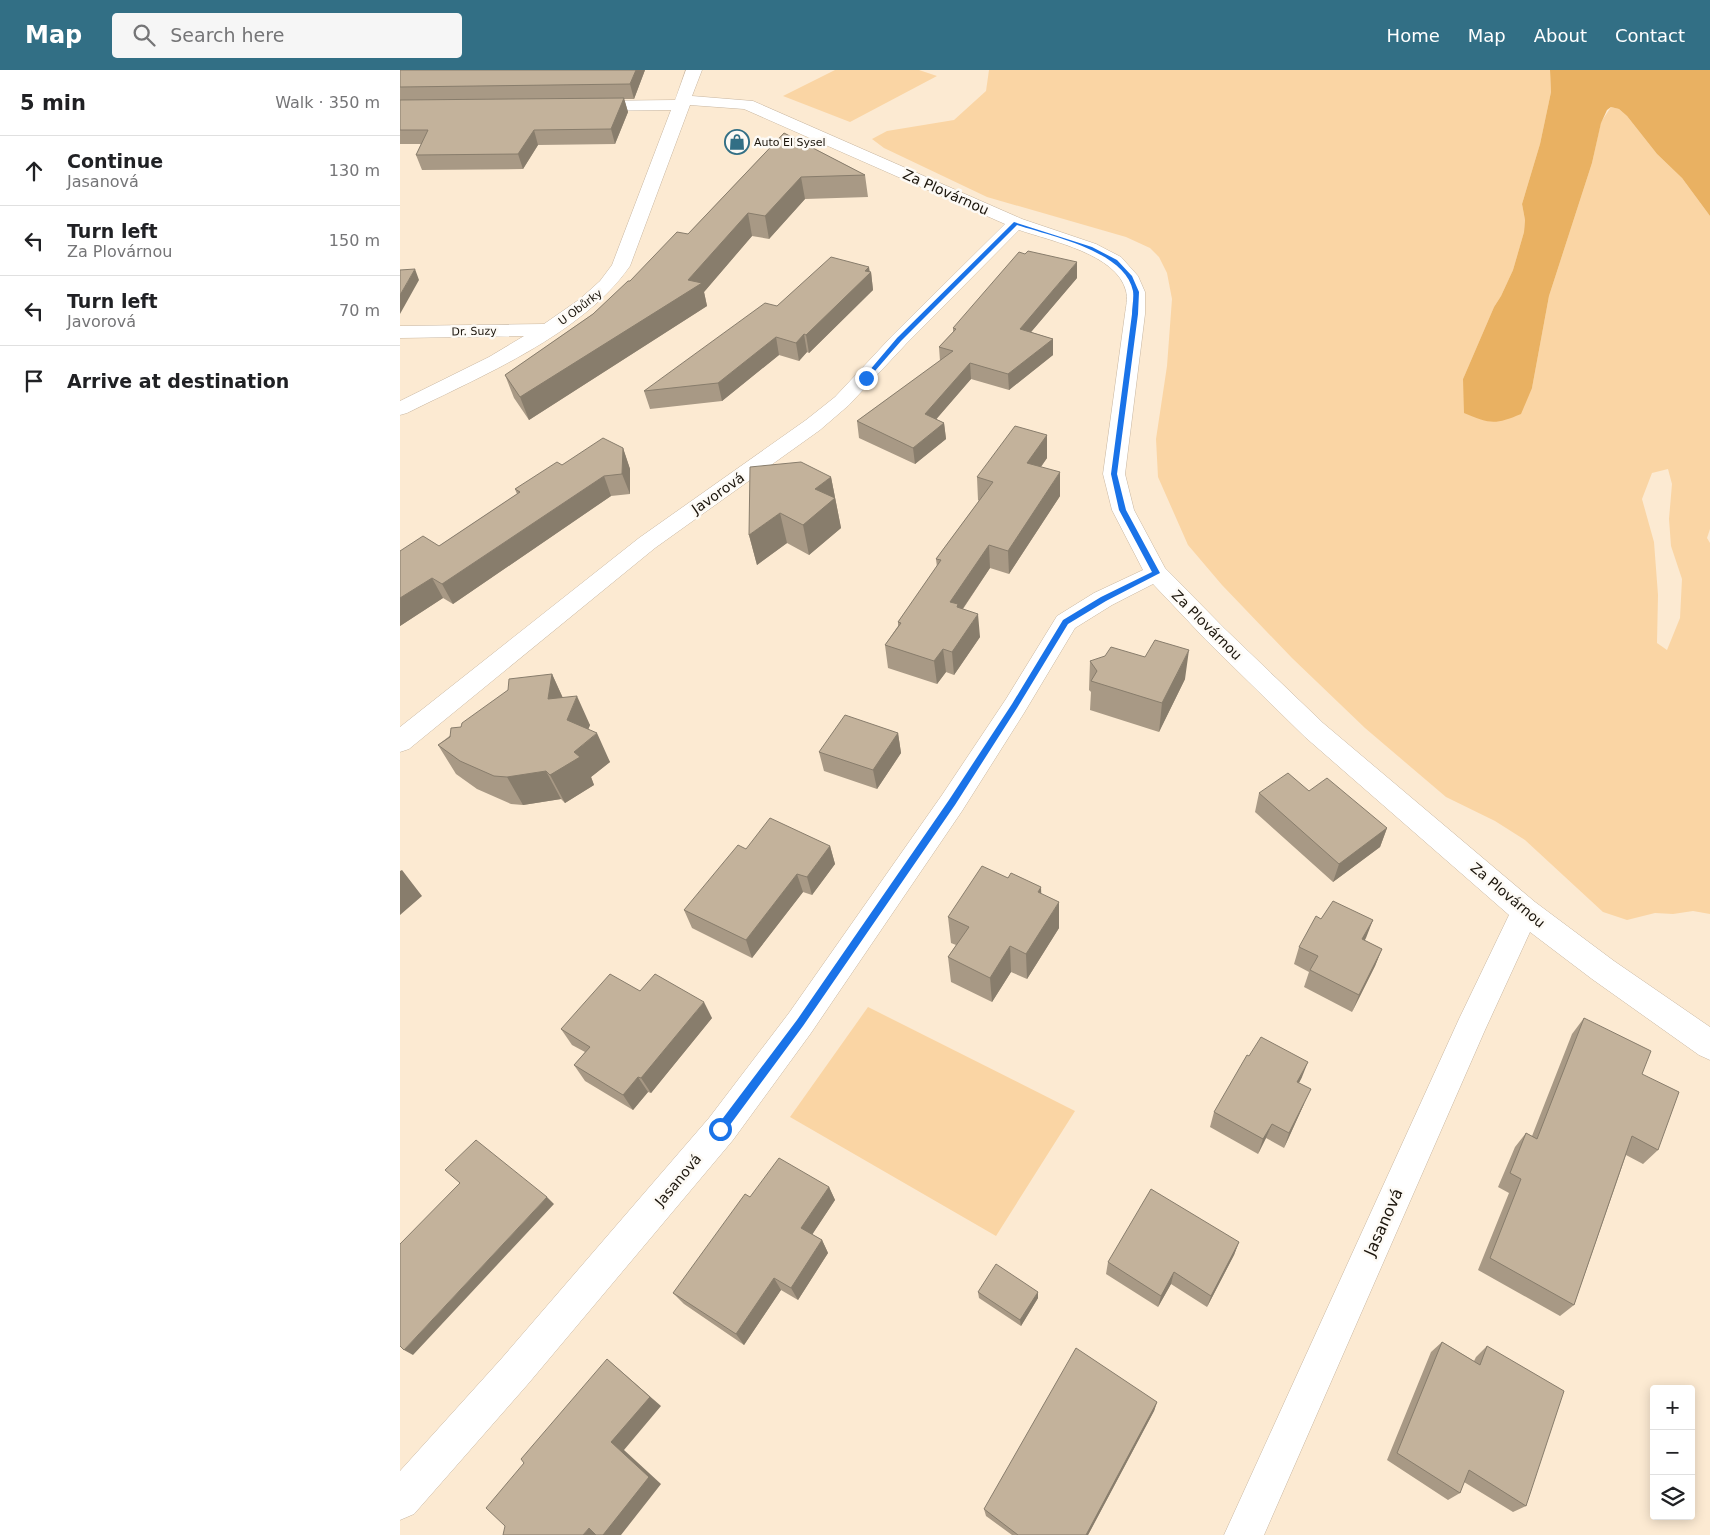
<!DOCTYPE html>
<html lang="en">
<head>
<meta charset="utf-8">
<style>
	:root { --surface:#fff; --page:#f6f6f6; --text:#202124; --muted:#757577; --line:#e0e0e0; --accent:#326f85 }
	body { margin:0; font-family:"DejaVu Sans",sans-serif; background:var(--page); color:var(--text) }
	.controls { position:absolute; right:15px; bottom:15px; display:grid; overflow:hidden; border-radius:5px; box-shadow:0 2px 12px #0003 }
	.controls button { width:45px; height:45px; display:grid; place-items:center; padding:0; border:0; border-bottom:1px solid var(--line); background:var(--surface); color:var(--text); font:25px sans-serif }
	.stop { position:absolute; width:15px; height:15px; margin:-11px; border:4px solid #1a73e8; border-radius:50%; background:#fff }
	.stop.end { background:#1a73e8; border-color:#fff; box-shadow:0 1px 5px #0008 }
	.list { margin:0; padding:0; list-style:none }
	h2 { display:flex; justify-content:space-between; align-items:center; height:65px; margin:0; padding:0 20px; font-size:21px }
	h2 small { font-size:16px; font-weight:400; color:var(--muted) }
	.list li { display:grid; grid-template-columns:32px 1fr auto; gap:15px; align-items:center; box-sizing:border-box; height:70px; padding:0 20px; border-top:1px solid var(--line) }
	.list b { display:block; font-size:19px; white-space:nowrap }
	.list p { margin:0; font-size:16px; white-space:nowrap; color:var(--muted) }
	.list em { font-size:16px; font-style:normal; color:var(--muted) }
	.icon { flex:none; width:28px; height:28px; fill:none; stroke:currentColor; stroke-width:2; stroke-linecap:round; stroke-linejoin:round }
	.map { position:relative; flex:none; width:1310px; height:1465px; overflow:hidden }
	header { display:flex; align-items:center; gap:30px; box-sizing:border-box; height:70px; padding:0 25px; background:var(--accent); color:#fff }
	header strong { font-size:24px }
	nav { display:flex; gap:28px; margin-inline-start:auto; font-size:18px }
	.search { width:350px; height:45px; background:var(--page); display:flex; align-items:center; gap:12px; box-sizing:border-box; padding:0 18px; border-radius:5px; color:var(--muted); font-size:19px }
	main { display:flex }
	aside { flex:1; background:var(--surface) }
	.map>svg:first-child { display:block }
</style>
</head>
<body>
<header>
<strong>Map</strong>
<div class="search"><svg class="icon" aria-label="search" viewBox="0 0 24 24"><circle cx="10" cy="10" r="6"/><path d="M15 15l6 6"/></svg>Search here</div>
<nav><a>Home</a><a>Map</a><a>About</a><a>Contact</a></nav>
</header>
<main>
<aside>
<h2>5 min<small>Walk · 350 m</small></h2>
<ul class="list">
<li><svg class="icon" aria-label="ahead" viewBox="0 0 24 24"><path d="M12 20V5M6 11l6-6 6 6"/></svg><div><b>Continue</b><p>Jasanová</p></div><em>130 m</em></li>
<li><svg class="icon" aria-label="left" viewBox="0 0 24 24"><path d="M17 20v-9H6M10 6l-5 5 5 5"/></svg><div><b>Turn left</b><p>Za Plovárnou</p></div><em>150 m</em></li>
<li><svg class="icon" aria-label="left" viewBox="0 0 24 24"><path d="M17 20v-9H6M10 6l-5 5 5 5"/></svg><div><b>Turn left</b><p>Javorová</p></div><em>70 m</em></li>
<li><svg class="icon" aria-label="arrive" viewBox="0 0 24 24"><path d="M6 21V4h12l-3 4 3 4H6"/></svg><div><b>Arrive at destination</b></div></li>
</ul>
</aside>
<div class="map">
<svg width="1310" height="1465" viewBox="0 0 1310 1465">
	<rect width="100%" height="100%" fill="#fcead2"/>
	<path fill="#fad5a4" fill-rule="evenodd" d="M 435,0 L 519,0 L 537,6 L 450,52 L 383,26 Z
		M 589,0 L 1150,0 L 1151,22 L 1140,74 L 1122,134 L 1125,150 L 1124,162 L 1113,200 L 1101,226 L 1094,237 L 1063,309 L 1132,318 L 1149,226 L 1192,93 L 1201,52 L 1211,37 L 1219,39 L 1227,46 L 1257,84 L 1282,108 L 1310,146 L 1310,459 L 1307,468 L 1310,473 L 1310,844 L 1293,841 L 1273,844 L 1255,843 L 1227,850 L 1203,842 L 1125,770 L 1095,751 L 1046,727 L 965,658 L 892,588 L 822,515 L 788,475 L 758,407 L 756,369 L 767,296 L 772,229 L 767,203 L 759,187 L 750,178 L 726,167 L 587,127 L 484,78 L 472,69 L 487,61 L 554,50 L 586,21 ZM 1268,399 L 1272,414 L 1269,449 L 1271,476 L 1282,509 L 1280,548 L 1267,580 L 1257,573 L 1258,525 L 1254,472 L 1242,429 L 1252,403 Z
		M 468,937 L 675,1041 L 596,1166 L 390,1047 Z"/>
	<path fill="#e9b162" d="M 1150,0 L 1310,0 L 1310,146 L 1282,108 L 1257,84 L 1227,46 L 1219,39 L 1211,37 L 1207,40 L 1201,53 L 1192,93 L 1149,226 L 1132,318 L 1121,344 C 1095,355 1090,354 1064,343 L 1063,309 L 1094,237 L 1101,226 L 1113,200 L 1124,162 L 1125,150 L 1122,134 L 1140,74 L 1151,22 Z"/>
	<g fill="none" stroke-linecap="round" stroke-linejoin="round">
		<defs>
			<path id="street" d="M 286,0 L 302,0 L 292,26 L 353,31 L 622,149 L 696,174 L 721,187 L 738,206 L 745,222 L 745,244 L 725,404 L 734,440 L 765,498 L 824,558 L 923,653 L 1135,832 L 1214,891 L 1310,957 L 1310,990 L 1299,985 L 1192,909 L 1130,862 L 1085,960 L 864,1465 L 824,1465 L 1059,949 L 1109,845 L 905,667 L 806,570 L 753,514 L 712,535 L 675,558 L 624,643 L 562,741 L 411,963 L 333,1070 L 128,1314 L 14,1444 L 0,1450 L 0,1401 L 102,1288 L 309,1048 L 389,943 L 542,725 L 606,629 L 657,546 L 694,523 L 743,500 L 712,440 L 703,404 L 725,244 C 726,237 728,228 726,221 C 717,184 651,171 619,160 L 506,274 L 449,335 L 420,360 L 255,478 L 9,679 L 0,682 L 0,657 L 239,468 L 406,350 L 435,327 L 492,266 L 605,154 L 344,39 L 290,35 L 230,196 C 182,265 81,306 7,343 L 0,345 L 0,331 L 89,287 L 124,266 L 0,268 L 0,256 L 144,254 L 180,229 L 200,211 L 212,195 L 271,40 L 189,41 L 183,39 L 181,36 L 183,33 L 189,31 L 275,30 Z"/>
		</defs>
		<use href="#street" stroke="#c8b6a0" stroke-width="1"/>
		<use href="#street" fill="#fff" fill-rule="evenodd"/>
	</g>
	<path fill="#a89985" d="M 0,0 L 245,0 L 234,29 L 224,29 L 228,42 L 215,74 L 138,75 L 123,99 L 22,100 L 16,85 L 21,74 L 0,74 Z
		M 384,63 L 465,105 L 468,127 L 405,129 L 369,169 L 352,166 L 304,222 L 307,236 L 129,350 L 114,328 L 105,305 L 193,244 L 230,211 L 288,164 Z
		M 470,202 L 471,202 L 473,220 L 409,283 L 407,282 L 399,291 L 379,285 L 322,331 L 250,339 L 244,321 L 377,236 Z
		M 677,208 L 631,262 L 653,269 L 653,285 L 609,320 L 571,309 L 536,349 L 544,353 L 546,369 L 515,394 L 459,368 L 457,351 L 540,291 L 539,277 L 553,262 L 553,258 Z
		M 647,365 L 647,388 L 641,397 L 660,426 L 609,504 L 590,498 L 563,539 L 580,567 L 554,605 L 546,602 L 537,614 L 488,598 L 485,575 L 498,556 L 498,552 L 537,497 L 536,489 L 579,431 L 578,430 L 577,407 Z
		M 223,378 L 230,399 L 230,424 L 211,426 L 53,534 L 43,528 L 0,556 L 0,481 L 39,476 L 117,424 L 115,419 L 162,395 Z
		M 431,407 L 441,458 L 409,485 L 387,473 L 357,495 L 349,465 Z
		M 690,591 L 785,609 L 759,662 L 690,640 L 691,622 L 689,620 Z
		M 152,604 L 163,628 L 190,655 L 188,659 L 210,692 L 191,707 L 194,715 L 165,733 L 161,729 L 123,735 L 111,734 L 77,719 L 56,704 L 38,675 L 108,620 Z
		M 498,663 L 501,683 L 477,719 L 424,701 L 419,682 Z
		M 909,721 L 987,758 L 980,777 L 933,812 L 855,742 L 859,723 Z
		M 430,776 L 435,794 L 412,825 L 403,822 L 352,888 L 292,858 L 284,840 L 346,779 Z
		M 642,824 L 659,858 L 627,909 L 611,902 L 592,932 L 551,912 L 548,887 L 556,875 L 551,873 L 548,847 Z
		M 921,849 L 973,850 L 964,870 L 982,879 L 975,896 L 952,942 L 904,917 L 909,902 L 894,894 L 899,877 Z
		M 240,921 L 312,948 L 251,1023 L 248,1022 L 233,1040 L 185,1011 L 174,995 L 185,982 L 172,975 L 161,959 Z
		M 1184,948 L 1242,1004 L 1258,1080 L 1243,1094 L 1226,1085 L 1174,1235 L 1160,1246 L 1078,1200 L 1109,1123 L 1098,1117 L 1115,1077 L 1126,1063 L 1132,1066 L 1172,964 Z
		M 902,1007 L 899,1013 L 904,1034 L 884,1078 L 866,1068 L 858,1084 L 810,1057 L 814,1042 Z
		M 429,1117 L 435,1130 L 412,1164 L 422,1170 L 428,1183 L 398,1230 L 381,1220 L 344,1275 L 284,1234 L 273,1223 L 350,1127 Z
		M 839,1172 L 834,1185 L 807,1237 L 771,1214 L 758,1237 L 706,1204 L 708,1192 Z
		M 578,1222 L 638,1228 L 621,1256 L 579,1228 Z
		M 1042,1272 L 1074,1291 L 1076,1287 L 1087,1276 L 1126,1436 L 1113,1442 L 1064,1412 L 1060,1423 L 1048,1430 L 987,1390 L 1031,1282 Z
		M 757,1332 L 754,1341 L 688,1465 L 612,1465 L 586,1446 L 584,1439 Z"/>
	<path fill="#887d6c" d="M 236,0 L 245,0 L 234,29 L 230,14 Z
		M 224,28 L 228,42 L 215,74 L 211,59 Z
		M 134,60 L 138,75 L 123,99 L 118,84 Z
		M 401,107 L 405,129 L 369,169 L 365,146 Z
		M 348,143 L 352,166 L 304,222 L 307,236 L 129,350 L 120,327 L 288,210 Z
		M 677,192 L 677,208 L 620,275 L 620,259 Z
		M 469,197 L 470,203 L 471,202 L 473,220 L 409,283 L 406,265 Z
		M 15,199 L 19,210 L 0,244 L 0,225 Z
		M 404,264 L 407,282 L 399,291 L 396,273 Z
		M 376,267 L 379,285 L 322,331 L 318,313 Z
		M 653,269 L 653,285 L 609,320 L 608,304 Z
		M 570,293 L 571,309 L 527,360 L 525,344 Z
		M 544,353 L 546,369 L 515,394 L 513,378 Z
		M 647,365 L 647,388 L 627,416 L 627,393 Z
		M 223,378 L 230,399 L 230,424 L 222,404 Z
		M 660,402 L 660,426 L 609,504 L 608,481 Z
		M 204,406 L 211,426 L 53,534 L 42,514 Z
		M 431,407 L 441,458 L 409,485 L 403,455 L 415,419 Z
		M 380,443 L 387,473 L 357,495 L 349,465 Z
		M 589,475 L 590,498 L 559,544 L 550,532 Z
		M 32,508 L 43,528 L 0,556 L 0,528 Z
		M 578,544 L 580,567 L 554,605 L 552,582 Z
		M 543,579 L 546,602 L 537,614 L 534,591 Z
		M 789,580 L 785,609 L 759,662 L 762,633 Z
		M 152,604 L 165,633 L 148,629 Z
		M 177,626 L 190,655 L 182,676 L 197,663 L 210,692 L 191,707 L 194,715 L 165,733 L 150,705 L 174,682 L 167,650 Z
		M 498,663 L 501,683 L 477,719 L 473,700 Z
		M 146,701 L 161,729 L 123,735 L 107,707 Z
		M 987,758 L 980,777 L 933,812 L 939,794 Z
		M 430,776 L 435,794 L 412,825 L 407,807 Z
		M 2,800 L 22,826 L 0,845 L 0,801 Z
		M 397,804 L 403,822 L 352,888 L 346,870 Z
		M 641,817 L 642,843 L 638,822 Z
		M 659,832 L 659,858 L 627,909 L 626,884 Z
		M 973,850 L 966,868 L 956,887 L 962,869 Z
		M 610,876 L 611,902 L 592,932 L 590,908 Z
		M 982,879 L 975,896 L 952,942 L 959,925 Z
		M 304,932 L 312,948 L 251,1023 L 241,1008 Z
		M 908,992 L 902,1007 L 891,1027 L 897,1012 Z
		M 238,1007 L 248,1022 L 233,1040 L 223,1025 Z
		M 911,1019 L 904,1034 L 884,1078 L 889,1063 Z
		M 872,1054 L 866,1068 L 858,1084 L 863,1069 Z
		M 429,1117 L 435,1130 L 408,1171 L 401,1158 Z
		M 147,1127 L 154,1134 L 13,1285 L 4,1280 Z
		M 422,1170 L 428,1183 L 398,1230 L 391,1218 Z
		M 839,1172 L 834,1185 L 807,1237 L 811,1226 Z
		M 774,1202 L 771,1214 L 758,1237 L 761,1226 Z
		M 374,1208 L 381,1220 L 344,1275 L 336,1264 Z
		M 638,1222 L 638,1228 L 621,1256 L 620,1250 Z
		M 207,1289 L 261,1336 L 224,1380 L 261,1414 L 221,1465 L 203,1465 L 211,1372 Z
		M 757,1332 L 754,1341 L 688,1465 L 686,1465 Z
		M 189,1458 L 201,1465 L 183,1465 Z"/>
	<path fill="#c3b29b" stroke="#887d6c" d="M 0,0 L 236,0 L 230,14 L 0,17 Z
		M 224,28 L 211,59 L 134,60 L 118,84 L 16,85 L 28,60 L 0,60 L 0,30 Z
		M 384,63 L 465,105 L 401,107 L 365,146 L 348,143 L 288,210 L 302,213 L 120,327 L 105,305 L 193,244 L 228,211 L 230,211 L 277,162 L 288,164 Z
		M 628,181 L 677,192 L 620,259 L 653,269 L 608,304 L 570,293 L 525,344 L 544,353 L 513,378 L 457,351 L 553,281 L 539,277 L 556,259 L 553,258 L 619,182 L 625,184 Z
		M 431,187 L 469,197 L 465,201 L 471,202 L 406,265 L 404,264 L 396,273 L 376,267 L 318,313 L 244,321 L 365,233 L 377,236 Z
		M 15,199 L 0,225 L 0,200 Z
		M 615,356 L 647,365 L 627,393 L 660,402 L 608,481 L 589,475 L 550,532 L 558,534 L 557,537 L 578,544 L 552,582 L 543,579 L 534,591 L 485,575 L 501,553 L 498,552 L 541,490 L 536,489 L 593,412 L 577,407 Z
		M 203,368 L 223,378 L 222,404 L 204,406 L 42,514 L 32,508 L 0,528 L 0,481 L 23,466 L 39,476 L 120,422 L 115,419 L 157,392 L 162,395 Z
		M 401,392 L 431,407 L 415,419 L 435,428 L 403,455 L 380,443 L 349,465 L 350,397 Z
		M 755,570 L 789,580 L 762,633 L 691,611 L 697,601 L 690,591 L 705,586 L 711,577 L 745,587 Z
		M 152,604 L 148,629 L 177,626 L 167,650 L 197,663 L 174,682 L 180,687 L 150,705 L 146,701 L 107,707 L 94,706 L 60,691 L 38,675 L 50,667 L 51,658 L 61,657 L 62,653 L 108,620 L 109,609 Z
		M 445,645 L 498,663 L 473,700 L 419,682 Z
		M 888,703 L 909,721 L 927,708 L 987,758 L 939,794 L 859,723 Z
		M 370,748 L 430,776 L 407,807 L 397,804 L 346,870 L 284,840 L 338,775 L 346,779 Z
		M 582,796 L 608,808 L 611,803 L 641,817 L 638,822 L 659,832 L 626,884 L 610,876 L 590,908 L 548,887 L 569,857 L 548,847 Z
		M 933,831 L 973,850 L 962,869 L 982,879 L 959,925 L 910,900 L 918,886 L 899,877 L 916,846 L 921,849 Z
		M 210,904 L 240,921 L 255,904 L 304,932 L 241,1008 L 238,1007 L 223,1025 L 174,995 L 190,977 L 161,959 Z
		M 1184,948 L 1251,981 L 1242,1004 L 1279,1022 L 1258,1080 L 1232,1066 L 1174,1235 L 1090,1188 L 1121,1109 L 1110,1103 L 1126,1063 L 1137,1069 Z
		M 861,967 L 908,992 L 897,1012 L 911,1019 L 889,1063 L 872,1054 L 863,1069 L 814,1042 L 847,985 L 849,986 Z
		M 76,1070 L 147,1127 L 4,1280 L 0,1276 L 0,1174 L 60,1113 L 45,1100 Z
		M 379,1088 L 429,1117 L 401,1158 L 422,1170 L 391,1218 L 374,1208 L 336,1264 L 273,1223 L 345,1124 L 350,1127 Z
		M 751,1119 L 839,1172 L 811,1226 L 774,1202 L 761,1226 L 708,1192 Z
		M 596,1194 L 638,1222 L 620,1250 L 578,1222 Z
		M 1042,1272 L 1080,1295 L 1087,1276 L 1164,1321 L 1126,1436 L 1069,1400 L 1060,1423 L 997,1383 Z
		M 676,1278 L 757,1332 L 686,1465 L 618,1465 L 584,1439 Z
		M 207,1289 L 250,1327 L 211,1372 L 249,1407 L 203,1465 L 196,1465 L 189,1458 L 183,1465 L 103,1465 L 105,1456 L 86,1438 L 124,1393 L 121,1389 Z"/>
	<path fill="#1a73e8" d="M 614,152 L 692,177 L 717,190 L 732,206 L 739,222 L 738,244 L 717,404 L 726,440 L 760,503 L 706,531 L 668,554 L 617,638 L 555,735 L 403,956 L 324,1063 L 320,1064 L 317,1063 L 317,1056 L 397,950 L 549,730 L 612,634 L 663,550 L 701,527 L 752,502 L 719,440 L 711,404 L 732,244 C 732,237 734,228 733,221 C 725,181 651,166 617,155 L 501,271 L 468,309 L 463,308 L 497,268 Z"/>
	<defs>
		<symbol id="shop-ring" viewBox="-11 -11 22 22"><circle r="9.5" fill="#fdfaf5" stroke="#326f85" stroke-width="1.5"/><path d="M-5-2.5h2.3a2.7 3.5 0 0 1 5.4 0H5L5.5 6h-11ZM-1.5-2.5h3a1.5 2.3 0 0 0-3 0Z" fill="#326f85"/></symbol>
	</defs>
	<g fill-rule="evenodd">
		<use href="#shop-ring" x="323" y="58" width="28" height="28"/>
	</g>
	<g text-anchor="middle" stroke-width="5" stroke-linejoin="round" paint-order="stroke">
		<g font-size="11" fill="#1b150c" stroke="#fdfaf5" text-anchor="start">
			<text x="354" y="76">Auto El Sysel</text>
		</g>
		<g font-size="11" fill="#1b150c" stroke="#fdfaf5">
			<text transform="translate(180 237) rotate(-37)" y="4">U Obůrky</text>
			<text transform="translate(74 261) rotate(-1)" y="4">Dr. Suzy</text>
		</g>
		<g font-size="14" fill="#1b150c" stroke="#fdfaf5">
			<text transform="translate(546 122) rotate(24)" y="5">Za Plovárnou</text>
			<text transform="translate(318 423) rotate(-35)" y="5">Javorová</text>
			<text transform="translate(807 555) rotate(45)" y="5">Za Plovárnou</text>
			<text transform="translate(1108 825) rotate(40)" y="5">Za Plovárnou</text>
			<text transform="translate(278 1110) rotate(-50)" y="5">Jasanová</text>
		</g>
		<g font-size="16" fill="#1b150c" stroke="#fdfaf5">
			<text transform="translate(983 1152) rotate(-66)" y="6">Jasanová</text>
		</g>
	</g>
</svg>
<div class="controls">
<button>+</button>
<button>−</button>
<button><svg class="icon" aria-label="layers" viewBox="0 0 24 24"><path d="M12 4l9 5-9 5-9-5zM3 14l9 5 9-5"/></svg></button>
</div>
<div class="stop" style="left:320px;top:1059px"></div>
<div class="stop end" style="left:466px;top:308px"></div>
</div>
</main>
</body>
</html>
